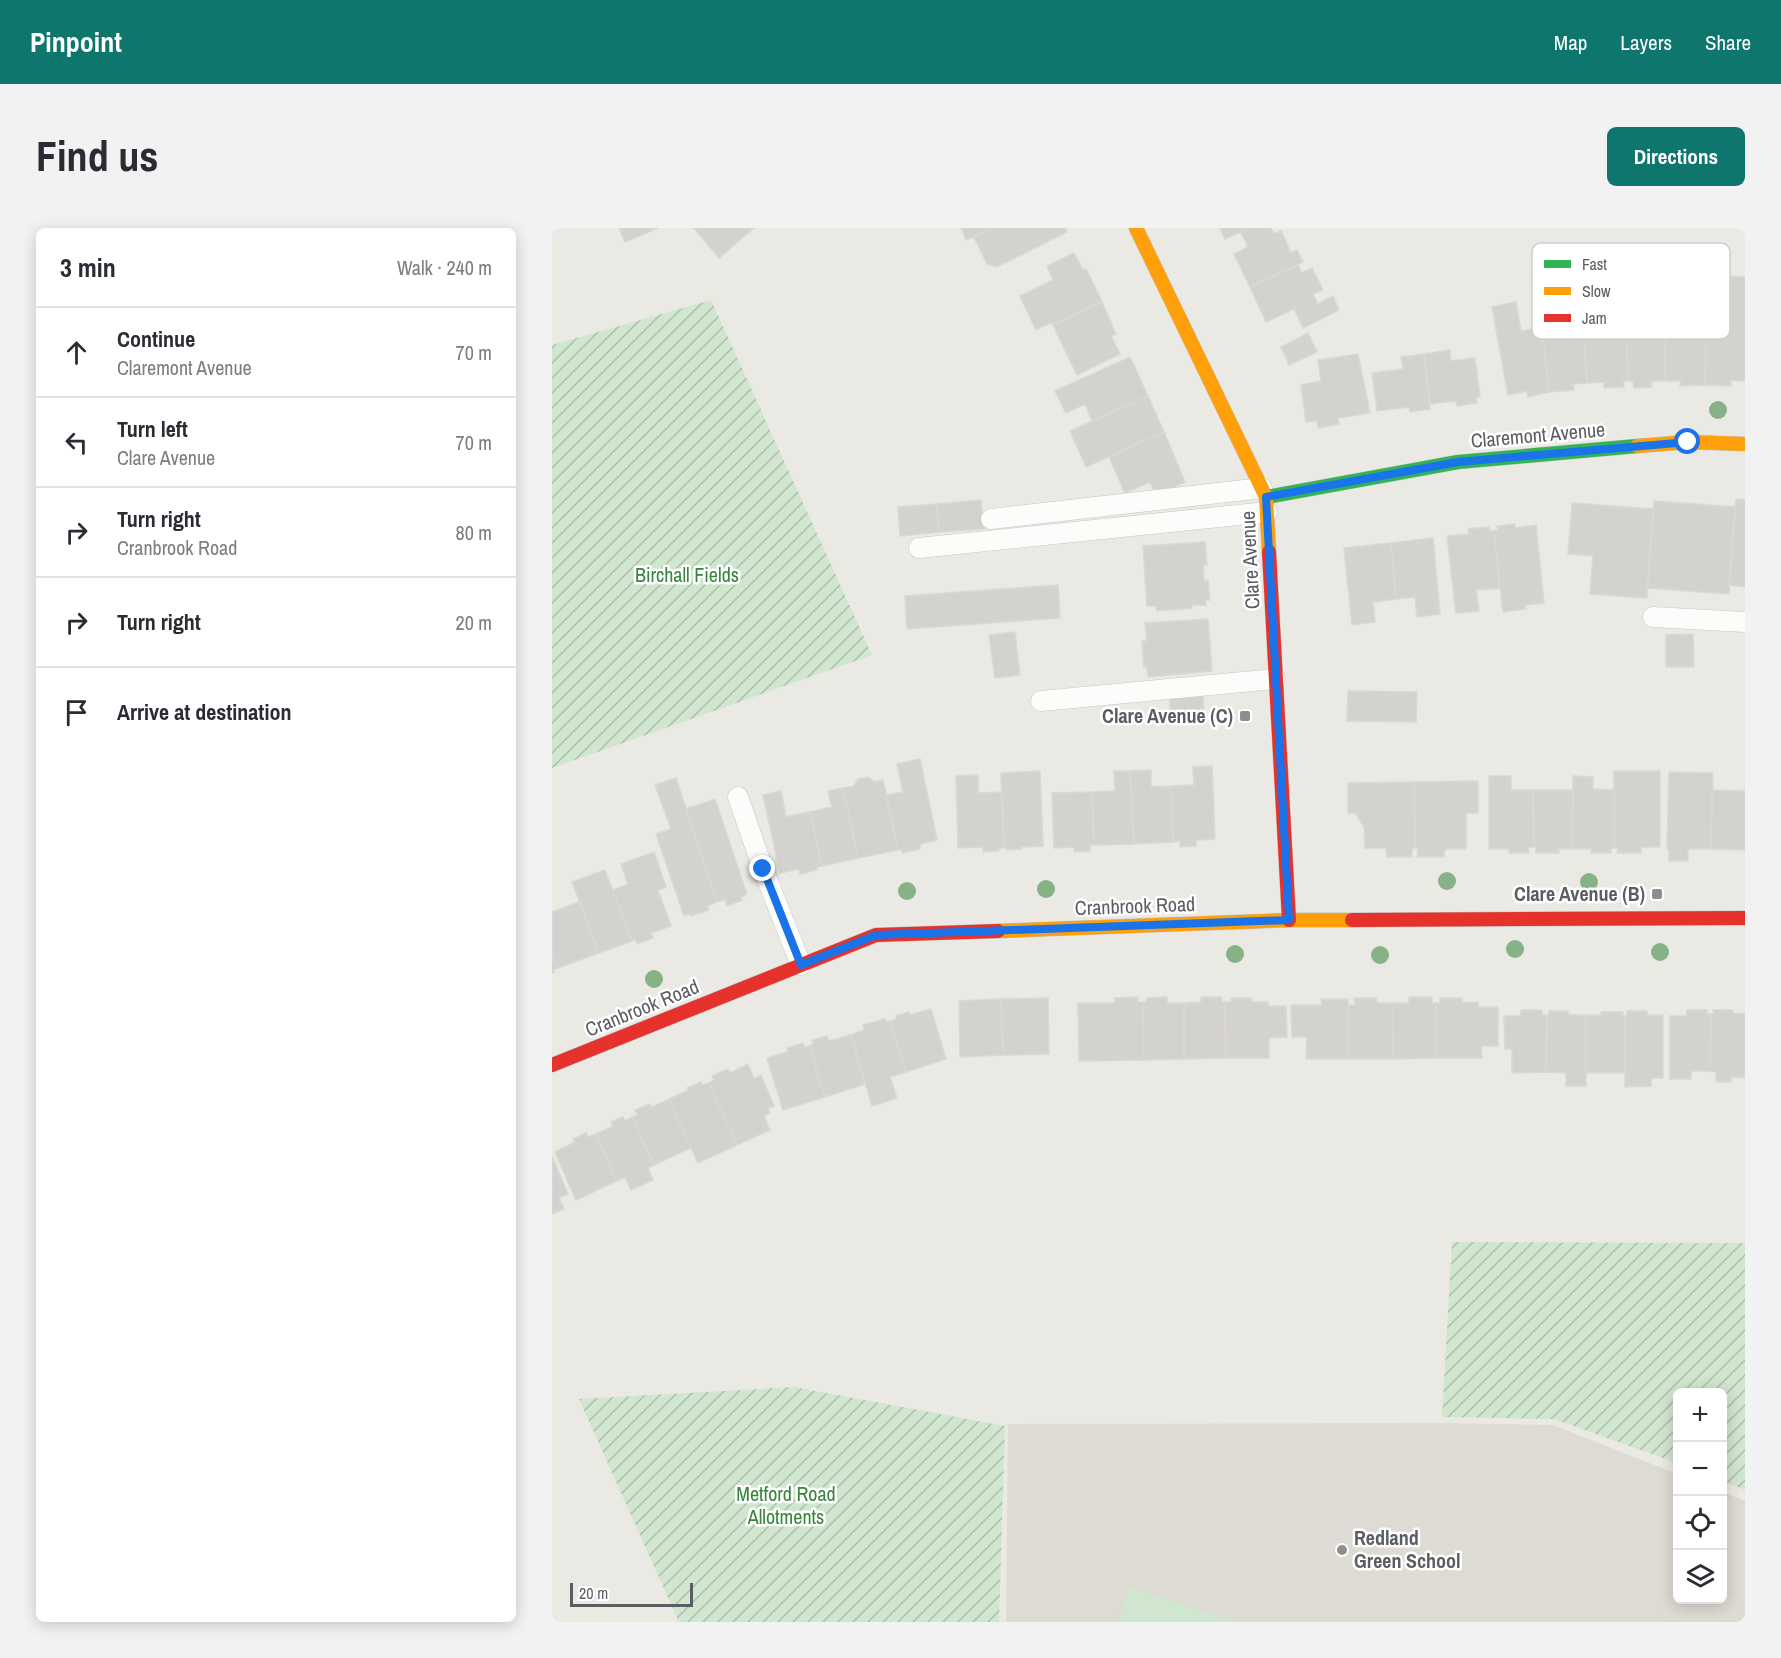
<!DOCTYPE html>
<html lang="en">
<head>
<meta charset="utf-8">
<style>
	:root { --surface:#fff; --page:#f2f2f3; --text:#2b2b33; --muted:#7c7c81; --line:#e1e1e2; --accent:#0f766e }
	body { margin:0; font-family:"Archivo Narrow",sans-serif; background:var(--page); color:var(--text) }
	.controls { position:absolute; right:18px; bottom:18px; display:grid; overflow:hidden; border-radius:9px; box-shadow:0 3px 15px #0003 }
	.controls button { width:54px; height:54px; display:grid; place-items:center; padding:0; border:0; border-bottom:2px solid var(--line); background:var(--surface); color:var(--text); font:30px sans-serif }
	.scale { position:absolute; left:18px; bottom:15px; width:123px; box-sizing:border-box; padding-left:6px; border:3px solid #5a5d62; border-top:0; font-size:16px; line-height:21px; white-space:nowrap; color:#5a5d62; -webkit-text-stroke:4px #fff; paint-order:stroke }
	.stop { position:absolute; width:18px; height:18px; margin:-14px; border:4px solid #1a73e8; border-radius:50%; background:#fff }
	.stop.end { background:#1a73e8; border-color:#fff; box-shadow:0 2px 6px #0008 }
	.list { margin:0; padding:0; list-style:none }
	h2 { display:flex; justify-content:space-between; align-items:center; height:78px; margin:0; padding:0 24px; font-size:26px }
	h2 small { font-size:20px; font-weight:400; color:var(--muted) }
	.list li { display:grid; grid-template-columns:39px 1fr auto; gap:18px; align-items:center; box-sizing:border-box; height:90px; padding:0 24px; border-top:2px solid var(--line) }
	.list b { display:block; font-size:22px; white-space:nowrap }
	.list p { margin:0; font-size:20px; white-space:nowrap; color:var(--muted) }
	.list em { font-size:20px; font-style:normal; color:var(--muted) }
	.icon { flex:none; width:33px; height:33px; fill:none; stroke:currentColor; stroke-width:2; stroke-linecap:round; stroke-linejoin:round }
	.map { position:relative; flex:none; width:1193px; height:1394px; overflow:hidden; border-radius:9px }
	header { display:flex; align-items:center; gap:36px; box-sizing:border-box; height:84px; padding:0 30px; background:var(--accent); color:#fff }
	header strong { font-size:28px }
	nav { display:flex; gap:33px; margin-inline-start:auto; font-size:21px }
	.intro { display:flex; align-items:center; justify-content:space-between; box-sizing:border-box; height:144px; padding:0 36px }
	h1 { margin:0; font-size:42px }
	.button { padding:15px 27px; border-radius:9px; background:var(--accent); color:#fff; font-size:21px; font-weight:700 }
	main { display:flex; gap:36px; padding:0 36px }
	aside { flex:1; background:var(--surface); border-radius:9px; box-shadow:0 3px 15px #0003 }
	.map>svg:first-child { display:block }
</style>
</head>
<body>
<header>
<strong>Pinpoint</strong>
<nav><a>Map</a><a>Layers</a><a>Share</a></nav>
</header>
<div class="intro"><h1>Find us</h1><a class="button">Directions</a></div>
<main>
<aside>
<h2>3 min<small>Walk · 240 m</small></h2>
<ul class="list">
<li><svg class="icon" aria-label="ahead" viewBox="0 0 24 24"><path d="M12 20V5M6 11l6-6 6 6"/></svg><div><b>Continue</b><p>Claremont Avenue</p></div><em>70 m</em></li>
<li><svg class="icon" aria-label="left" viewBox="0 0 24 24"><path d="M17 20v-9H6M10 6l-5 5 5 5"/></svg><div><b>Turn left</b><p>Clare Avenue</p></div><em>70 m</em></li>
<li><svg class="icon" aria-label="right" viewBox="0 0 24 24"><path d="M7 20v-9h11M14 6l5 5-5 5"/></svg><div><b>Turn right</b><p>Cranbrook Road</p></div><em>80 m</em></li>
<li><svg class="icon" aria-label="right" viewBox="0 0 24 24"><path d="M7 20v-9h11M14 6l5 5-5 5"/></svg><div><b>Turn right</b></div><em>20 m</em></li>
<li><svg class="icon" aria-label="arrive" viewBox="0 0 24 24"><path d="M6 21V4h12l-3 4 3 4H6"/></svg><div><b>Arrive at destination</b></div></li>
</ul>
</aside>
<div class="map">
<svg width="1193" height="1394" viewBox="0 0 1193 1394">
	<defs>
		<pattern id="garden-furrows" width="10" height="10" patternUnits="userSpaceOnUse" patternTransform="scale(1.5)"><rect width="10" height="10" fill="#d1e6cf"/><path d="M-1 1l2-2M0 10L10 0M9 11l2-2" fill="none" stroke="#adbeab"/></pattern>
	</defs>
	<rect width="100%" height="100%" fill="#eae9e4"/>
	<path fill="#dddbd3" d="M 887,1195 L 1001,1197 L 1125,1246 L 1126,1372 L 1170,1372 L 1171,1264 L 1193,1273 L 1193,1394 L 454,1394 L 456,1196 Z"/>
	<path fill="#d1e6cf" d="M 577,1358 L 683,1394 L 566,1394 Z"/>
	<path fill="url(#garden-furrows)" d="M 159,72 L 320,427 L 0,540 L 0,117 Z
		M 900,1014 L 1193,1015 L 1193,1262 L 1171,1253 L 1170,1164 L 1126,1164 L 1125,1235 L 1002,1191 L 890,1189 Z
		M 242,1159 L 453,1198 L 447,1394 L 127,1394 L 27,1171 Z"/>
	<path fill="#d4d2cf" stroke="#d9d8d4" stroke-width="1.5" d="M 67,0 L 106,0 L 73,14 Z
		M 142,0 L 202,0 L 167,30 Z
		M 409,0 L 442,0 L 414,12 Z
		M 442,0 L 513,0 L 515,4 L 445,39 L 435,36 L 422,9 Z
		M 668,0 L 697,0 L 673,11 Z
		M 697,0 L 719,0 L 722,6 L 729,3 L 739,25 L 745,22 L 751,34 L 698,59 L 682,26 L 696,19 L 689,4 Z
		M 522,25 L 531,42 L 534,41 L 550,74 L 501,97 L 500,94 L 484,102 L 468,68 L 501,52 L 495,38 Z
		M 746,37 L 750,45 L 760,40 L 771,62 L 761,66 L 766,76 L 781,68 L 787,82 L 751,100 L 742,81 L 714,94 L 698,59 Z
		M 1177,48 L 1193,49 L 1193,153 L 1179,152 L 1179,158 L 1153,157 L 1155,89 L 1175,89 Z
		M 1049,49 L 1052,94 L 1074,93 L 1076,153 L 1071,153 L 1072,159 L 1052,160 L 1052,154 L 1035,155 L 1028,51 Z
		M 1113,52 L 1113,153 L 1099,153 L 1100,159 L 1082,160 L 1081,153 L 1076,153 L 1074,93 L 1094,92 L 1093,53 Z
		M 1113,52 L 1134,52 L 1133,89 L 1155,89 L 1153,157 L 1128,158 L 1129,153 L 1113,153 Z
		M 1029,60 L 1035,155 L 1021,156 L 1022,162 L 997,164 L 990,99 L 1011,96 L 1008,63 Z
		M 550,74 L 564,106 L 559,108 L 568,126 L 525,147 L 501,97 Z
		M 964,74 L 969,103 L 990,99 L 997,164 L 976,169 L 975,163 L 956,167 L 940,79 Z
		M 756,105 L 765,124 L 737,137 L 729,119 Z
		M 898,122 L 899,133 L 923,130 L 928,169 L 924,169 L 925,175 L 905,178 L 904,173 L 878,176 L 872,126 Z
		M 806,126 L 818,185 L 786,190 L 787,196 L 766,200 L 765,193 L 754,194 L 749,157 L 769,153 L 766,132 Z
		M 872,126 L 878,181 L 858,184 L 857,179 L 825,183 L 820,145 L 851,141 L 849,129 Z
		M 578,129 L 596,168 L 540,193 L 533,176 L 514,185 L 503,163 Z
		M 596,168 L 612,204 L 534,239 L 518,203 Z
		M 612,204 L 633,254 L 604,267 L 598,254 L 573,265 L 557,229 Z
		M 1184,271 L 1193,272 L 1193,359 L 1177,357 Z
		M 429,272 L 432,301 L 387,304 L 385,276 Z
		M 1102,273 L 1183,279 L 1177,366 L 1095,360 Z
		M 1020,275 L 1101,281 L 1095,370 L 1038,366 L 1041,328 L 1016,326 Z
		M 385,276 L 387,304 L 348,308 L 346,279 Z
		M 963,296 L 963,300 L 984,297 L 992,375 L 973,377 L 974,381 L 951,384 L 942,303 L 946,302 L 945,298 Z
		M 937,299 L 937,303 L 942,303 L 948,360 L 924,362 L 927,383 L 904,385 L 895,308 L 917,306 L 916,301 Z
		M 881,310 L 888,386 L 865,389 L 863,369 L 844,371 L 839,315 Z
		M 653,314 L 655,337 L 651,337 L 652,353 L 656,353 L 658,372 L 653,372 L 654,377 L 640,377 L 640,380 L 605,383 L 604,378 L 595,378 L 591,318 Z
		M 839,315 L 844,371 L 821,374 L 823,394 L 800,397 L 792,320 Z
		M 506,357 L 508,390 L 355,401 L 353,368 Z
		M 656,391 L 660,443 L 596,449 L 595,439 L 592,439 L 590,413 L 595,413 L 593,395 Z
		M 463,404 L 468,447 L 443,450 L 437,407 Z
		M 1141,406 L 1142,439 L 1114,439 L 1114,407 Z
		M 796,463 L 865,464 L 864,494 L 795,493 Z
		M 651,468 L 652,489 L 618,491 L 618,470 Z
		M 368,531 L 385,612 L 368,616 L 368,621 L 350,625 L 349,621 L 346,622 L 334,567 L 351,564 L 345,536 Z
		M 660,538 L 663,611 L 644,612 L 644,618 L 628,619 L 628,613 L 621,614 L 619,558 L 642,557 L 641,539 Z
		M 599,542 L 599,559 L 619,558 L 621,614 L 582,616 L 578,543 Z
		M 488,543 L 491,618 L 469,619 L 469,621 L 455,622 L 454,620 L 452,620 L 449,545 Z
		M 562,543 L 578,543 L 582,616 L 542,617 L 540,564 L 563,563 Z
		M 1062,543 L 1108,543 L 1108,619 L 1089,619 L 1089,625 L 1065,625 L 1066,620 L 1062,620 Z
		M 1117,544 L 1161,545 L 1159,621 L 1136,621 L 1136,633 L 1117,633 L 1117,620 L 1115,621 Z
		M 426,547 L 426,565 L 450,564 L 452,620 L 447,620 L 447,623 L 431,624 L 431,619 L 406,620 L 404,548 Z
		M 937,548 L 959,548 L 959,562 L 981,562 L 982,619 L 976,619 L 977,625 L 957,625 L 957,621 L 937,621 Z
		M 1021,548 L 1041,549 L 1041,561 L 1062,562 L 1062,620 L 1059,620 L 1059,625 L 1039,625 L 1040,621 L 1020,621 Z
		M 316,549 L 322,554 L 331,552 L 346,622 L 306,630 L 291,560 L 302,558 L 306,551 Z
		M 124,550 L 165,674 L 155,678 L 157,682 L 139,688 L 139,685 L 132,688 L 104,606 L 119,601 L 103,557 Z
		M 926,553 L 926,585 L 914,585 L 914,621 L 893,621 L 892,629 L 865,629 L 866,620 L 863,620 L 862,554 Z
		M 862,554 L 863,620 L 860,620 L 860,629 L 835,629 L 834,620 L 813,620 L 812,599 L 803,585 L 796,585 L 796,555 Z
		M 291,560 L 306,630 L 270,638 L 258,584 L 280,579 L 276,563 Z
		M 981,562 L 1021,562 L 1020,621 L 1006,621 L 1007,625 L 984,625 L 984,619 L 982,619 Z
		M 1160,562 L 1193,563 L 1193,622 L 1159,621 Z
		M 229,563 L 234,589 L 258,584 L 270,638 L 265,639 L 265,642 L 248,646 L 247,641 L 228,645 L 211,567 Z
		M 540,564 L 542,617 L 538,617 L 538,623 L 522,624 L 522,619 L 502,620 L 500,565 Z
		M 163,571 L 195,666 L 189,669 L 190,672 L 175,678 L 173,671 L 165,674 L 134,581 Z
		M 102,624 L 114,659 L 106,662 L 119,698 L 99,705 L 101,710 L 85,716 L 83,711 L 80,713 L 61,662 L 76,656 L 69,636 Z
		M 53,642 L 80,713 L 47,725 L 20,654 Z
		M 27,674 L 47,725 L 6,740 L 0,723 L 0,684 Z
		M 0,723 L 6,740 L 2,741 L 3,744 L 0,745 Z
		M 586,769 L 585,774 L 591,774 L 592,832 L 527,833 L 526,775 L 563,775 L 562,770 Z
		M 615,769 L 615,775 L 632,775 L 632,831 L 592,832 L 591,774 L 594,774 L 595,770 Z
		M 649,769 L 669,769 L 670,774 L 673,774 L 674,830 L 632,831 L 632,775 L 649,774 Z
		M 857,769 L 880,769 L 880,776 L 884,775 L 884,830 L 841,831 L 840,775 L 857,775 Z
		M 496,770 L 497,826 L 451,827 L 449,771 Z
		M 679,770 L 700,770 L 700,774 L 716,774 L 716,778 L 734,778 L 735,809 L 717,810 L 717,830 L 674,830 L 673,774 L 679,774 Z
		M 802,770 L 824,770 L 825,775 L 840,775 L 841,831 L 796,831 L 796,777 L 803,777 Z
		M 888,770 L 910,770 L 910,775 L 926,774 L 926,779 L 946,779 L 946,818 L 929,818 L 930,830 L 884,830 L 884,775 L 888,775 Z
		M 449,771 L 451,827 L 408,829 L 407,773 Z
		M 769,771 L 796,771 L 796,831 L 754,831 L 755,809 L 740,809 L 739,777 L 770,777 Z
		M 379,781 L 394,831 L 354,844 L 338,793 L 344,791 L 344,788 L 357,784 L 358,787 Z
		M 969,782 L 990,782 L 990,787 L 995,787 L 994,844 L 960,845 L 960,821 L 953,821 L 952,788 L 969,788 Z
		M 1135,782 L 1155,782 L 1155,786 L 1159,786 L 1158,843 L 1139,843 L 1139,851 L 1118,851 L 1118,788 L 1134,788 Z
		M 1161,782 L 1181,782 L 1181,785 L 1193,786 L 1193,850 L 1179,849 L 1179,854 L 1164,854 L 1164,844 L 1158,843 L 1159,786 L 1162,786 Z
		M 997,783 L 1016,783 L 1016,787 L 1034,787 L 1034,858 L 1014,858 L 1014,845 L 994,844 L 995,787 L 997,787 Z
		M 1075,783 L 1095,783 L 1095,787 L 1111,787 L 1111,850 L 1099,850 L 1099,858 L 1073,859 L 1073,788 L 1075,787 Z
		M 1049,784 L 1071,784 L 1071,788 L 1073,788 L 1073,845 L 1034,845 L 1034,787 L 1049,787 Z
		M 333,791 L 334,794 L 338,793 L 354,844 L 338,849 L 345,870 L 320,878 L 299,807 L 312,802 L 311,797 Z
		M 299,807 L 313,856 L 273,869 L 257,818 L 262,816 L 260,812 L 275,808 L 277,813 Z
		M 251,815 L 252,819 L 257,818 L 273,869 L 231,882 L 215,830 L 236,824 L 235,820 Z
		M 196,836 L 202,851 L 209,847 L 222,878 L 216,880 L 218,885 L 212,888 L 218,902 L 185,917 L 157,855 L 162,852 L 160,848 L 176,841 L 178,845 Z
		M 149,854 L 150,857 L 157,855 L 185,917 L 146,935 L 117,871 L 137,862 L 135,860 Z
		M 117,871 L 139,920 L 102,937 L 80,889 L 86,887 L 83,882 L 98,876 L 100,879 Z
		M 71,889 L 73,893 L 80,889 L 102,937 L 96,940 L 101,952 L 79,962 L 73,949 L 65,953 L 44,906 L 61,898 L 59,894 Z
		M 34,905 L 36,909 L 44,906 L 65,953 L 24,972 L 3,924 L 23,914 L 21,911 Z
		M 0,928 L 16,966 L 7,970 L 12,981 L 0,986 Z"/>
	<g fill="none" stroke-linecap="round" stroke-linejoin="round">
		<defs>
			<path id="lane" d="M 439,291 L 710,260
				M 367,320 L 715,284
				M 1101,389 L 1193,394
				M 489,473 L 723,451
				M 186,569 L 211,641 L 249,737"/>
			<path id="fast" d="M 714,269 L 906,234 L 1085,218"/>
			<path id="slow" d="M 584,0 L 714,269 L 717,324
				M 1085,218 L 1136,214 L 1193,216
				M 446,703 L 737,692 L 800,692"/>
			<path id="jam" d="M 717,324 L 737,692
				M 800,692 L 1193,690
				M 0,837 L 324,707 L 446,703"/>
		</defs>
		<use href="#lane" stroke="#c7c7c6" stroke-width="21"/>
		<use href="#fast" stroke="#c5c6c4" stroke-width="15"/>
		<use href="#slow" stroke="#c5c6c4" stroke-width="15"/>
		<use href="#jam" stroke="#c5c6c4" stroke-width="15"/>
		<use href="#lane" stroke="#fcfcfb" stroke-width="20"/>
		<use href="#fast" stroke="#30b455" stroke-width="14"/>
		<use href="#slow" stroke="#ff9f0a" stroke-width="14"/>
		<use href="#jam" stroke="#e5322d" stroke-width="14"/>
	</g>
	<g fill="#87b288">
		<circle cx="1166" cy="182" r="9"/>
		<circle cx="895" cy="653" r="9"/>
		<circle cx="1037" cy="654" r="9"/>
		<circle cx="494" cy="661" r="9"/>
		<circle cx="355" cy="663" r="9"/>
		<circle cx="963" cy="721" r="9"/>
		<circle cx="1108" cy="724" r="9"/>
		<circle cx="683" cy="726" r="9"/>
		<circle cx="828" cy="727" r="9"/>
		<circle cx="102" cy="751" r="9"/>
	</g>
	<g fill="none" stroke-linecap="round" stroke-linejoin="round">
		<path stroke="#1a73e8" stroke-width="8" d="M 211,641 L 249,737 L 324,707 L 737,692 L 714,269 L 906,234 L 1136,214"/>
	</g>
	<g fill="#8c8e90" stroke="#fff" stroke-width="2">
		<rect x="687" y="482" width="12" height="12" rx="3"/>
		<rect x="1099" y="660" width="12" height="12" rx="3"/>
		<circle cx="790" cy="1322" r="6"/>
	</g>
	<g text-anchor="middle" stroke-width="5" stroke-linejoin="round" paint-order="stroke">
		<g font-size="20" fill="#5a5d62" stroke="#fff">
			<text transform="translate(986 207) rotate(-5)" y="7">Claremont Avenue</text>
			<text transform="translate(698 332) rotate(-93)" y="7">Clare Avenue</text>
			<text transform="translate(583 678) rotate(-2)" y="7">Cranbrook Road</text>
			<text transform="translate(90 780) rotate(-22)" y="7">Cranbrook Road</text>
		</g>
		<g font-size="20" fill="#36853c" stroke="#fff">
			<text x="135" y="354">Birchall Fields</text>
			<text x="234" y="1273">Metford Road<tspan x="234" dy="23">Allotments</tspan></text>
		</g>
		<g font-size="20" font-weight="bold" fill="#5a5d62" stroke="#fff" text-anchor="end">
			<text x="681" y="495">Clare Avenue (C)</text>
			<text x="1093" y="673">Clare Avenue (B)</text>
			<text x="802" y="1317" text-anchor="start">Redland<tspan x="802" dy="23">Green School</tspan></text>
		</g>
	</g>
	<rect x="980" y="15" width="198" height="96" rx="9" fill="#fff" stroke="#ceced0" stroke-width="1.5"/>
	<rect x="992" y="32" width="27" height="8" fill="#30b455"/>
	<rect x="992" y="59" width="27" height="8" fill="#ff9f0a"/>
	<rect x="992" y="86" width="27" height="8" fill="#e5322d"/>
	<g font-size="16" fill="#5a5d62">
		<text x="1030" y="42">Fast</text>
		<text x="1030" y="69">Slow</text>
		<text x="1030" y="96">Jam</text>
	</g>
</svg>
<div class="controls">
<button>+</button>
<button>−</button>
<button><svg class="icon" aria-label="locate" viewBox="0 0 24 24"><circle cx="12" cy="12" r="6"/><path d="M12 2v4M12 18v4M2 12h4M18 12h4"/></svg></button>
<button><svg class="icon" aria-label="layers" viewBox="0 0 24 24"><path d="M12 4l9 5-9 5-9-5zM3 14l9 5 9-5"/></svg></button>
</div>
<div class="scale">20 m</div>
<div class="stop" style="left:1136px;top:214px"></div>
<div class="stop end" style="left:211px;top:641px"></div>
</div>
</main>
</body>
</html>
